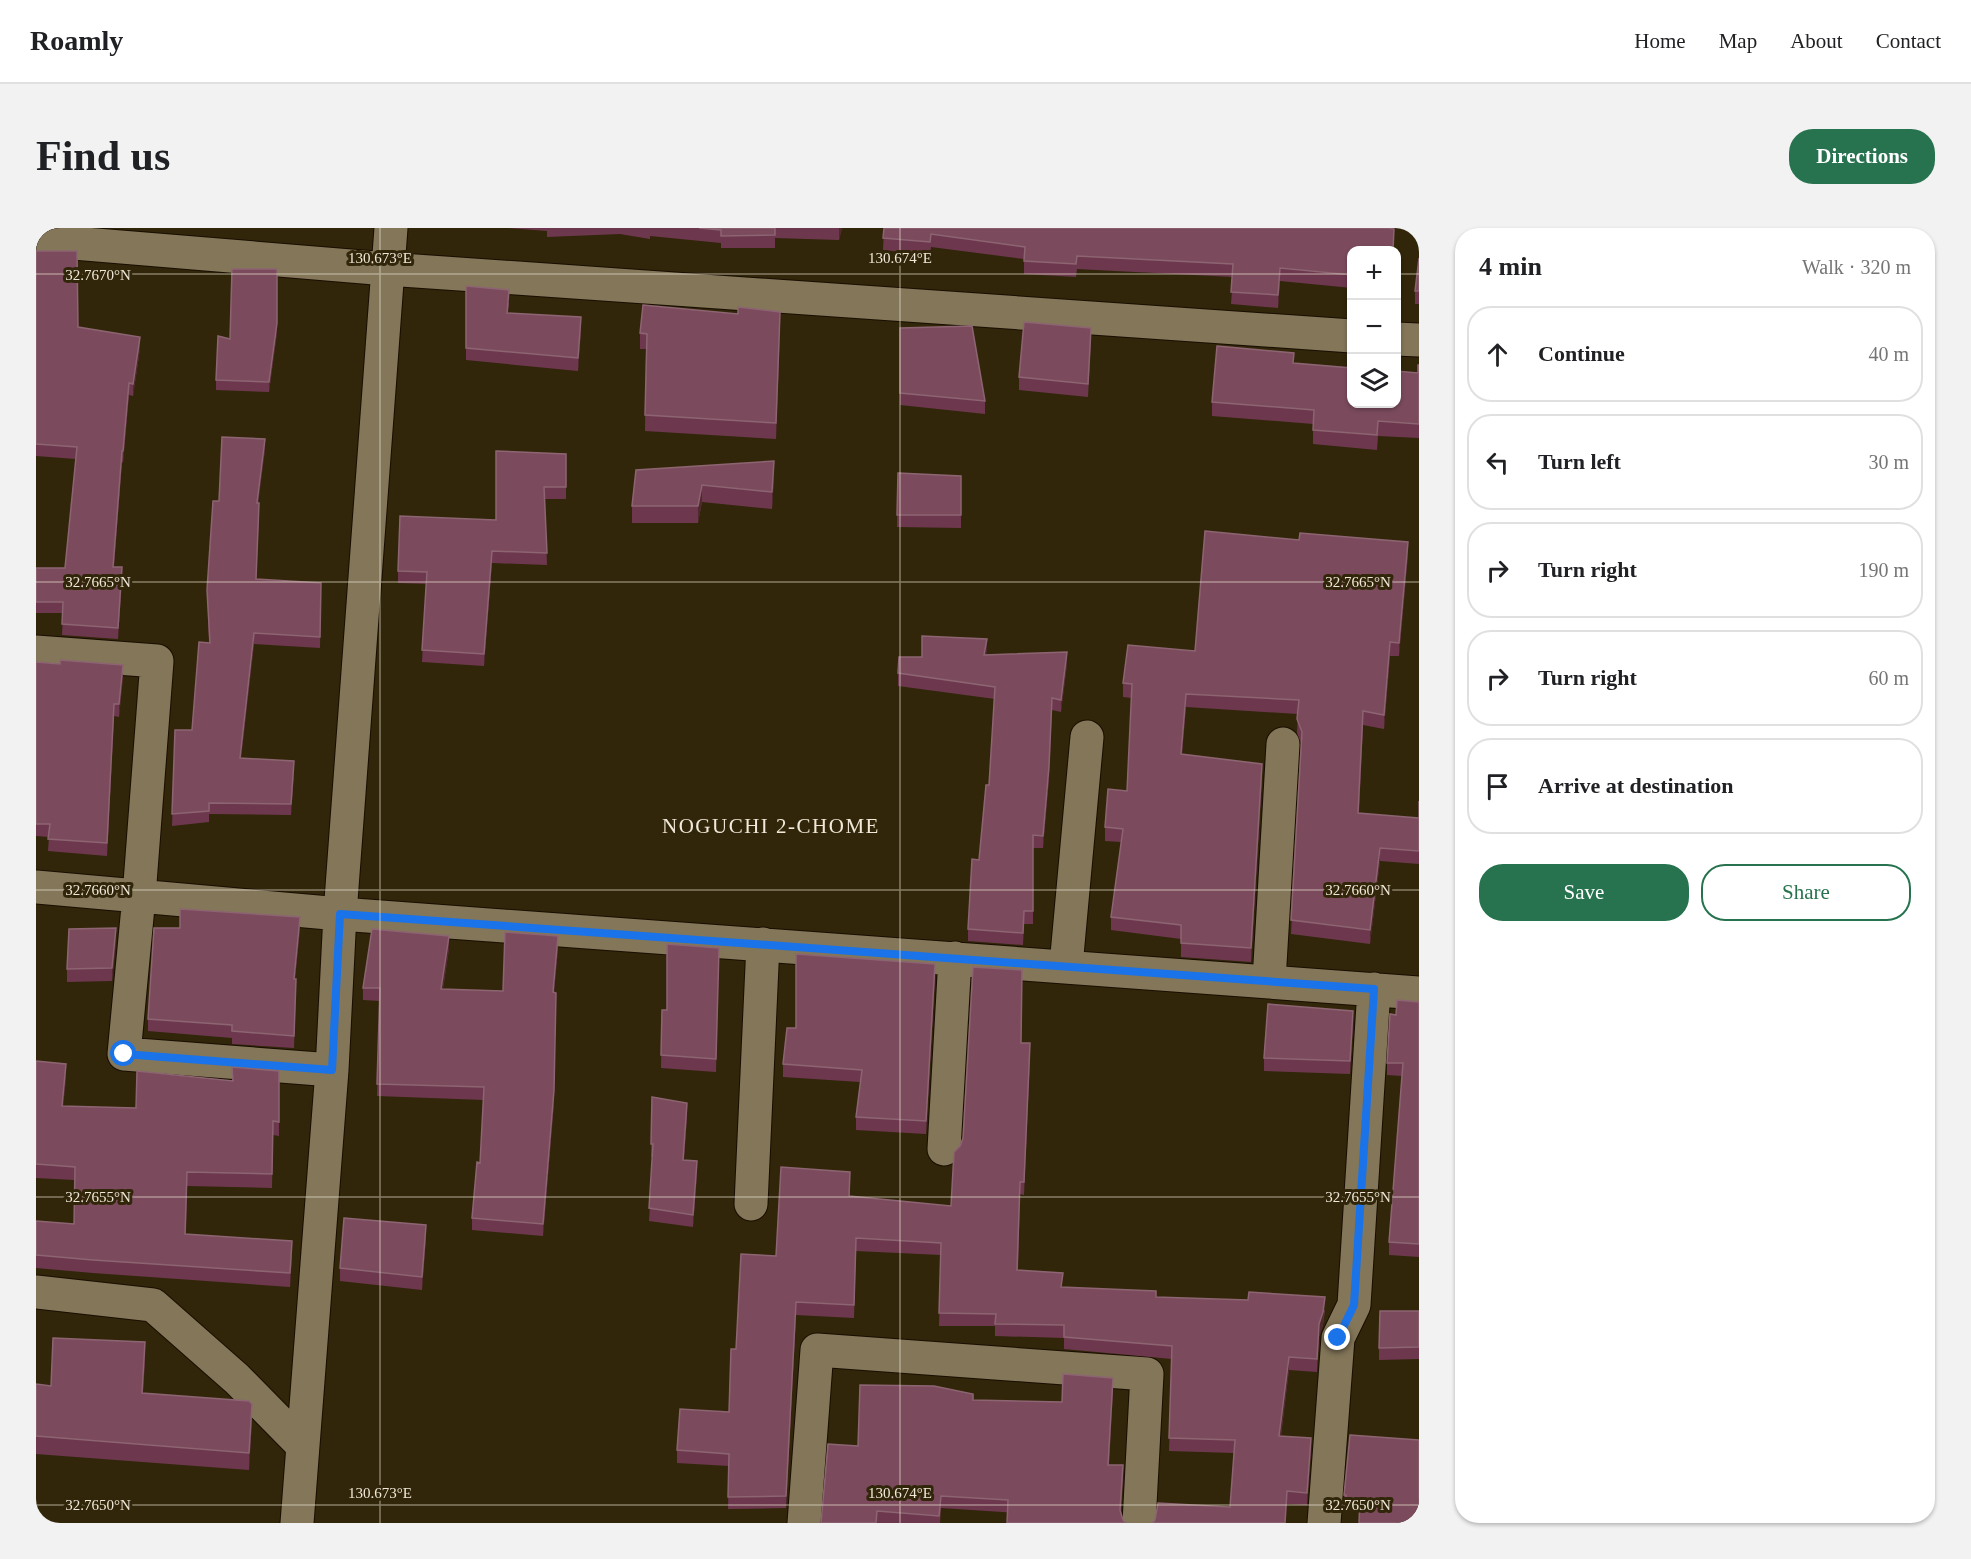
<!DOCTYPE html>
<html lang="en">
<head>
<meta charset="utf-8">
<style>
	:root { --surface:#fff; --page:#f2f2f2; --text:#202124; --muted:#757577; --line:#e0e0e0; --accent:#27734f }
	body { margin:0; font-family:Georgia,serif; background:var(--page); color:var(--text) }
	.controls { position:absolute; right:18px; top:18px; display:grid; overflow:hidden; border-radius:12px; box-shadow:0 2px 4px #0004 }
	.controls button { width:54px; height:54px; display:grid; place-items:center; padding:0; border:0; border-bottom:2px solid var(--line); background:var(--surface); color:var(--text); font:30px sans-serif }
	.stop { position:absolute; width:18px; height:18px; margin:-14px; border:4px solid #1a73e8; border-radius:50%; background:#fff }
	.stop.end { background:#1a73e8; border-color:#fff; box-shadow:0 2px 6px #0008 }
	.list { margin:0; padding:0; list-style:none }
	h2 { display:flex; justify-content:space-between; align-items:center; height:78px; margin:0; padding:0 24px; font-size:26px }
	h2 small { font-size:20px; font-weight:400; color:var(--muted) }
	.list li { display:grid; grid-template-columns:39px 1fr auto; gap:18px; align-items:center; box-sizing:border-box; height:96px; margin:0 12px 12px; padding:0 12px; border:2px solid var(--line); border-radius:24px }
	.list b { display:block; font-size:22px; white-space:nowrap }
	.list em { font-size:20px; font-style:normal; color:var(--muted) }
	.actions { display:flex; gap:12px; padding:18px 24px }
	.actions a { flex:1; padding:14px 0; border:2px solid var(--accent); border-radius:24px; text-align:center; font-size:21px; color:var(--accent) }
	.actions .main { background:var(--accent); color:#fff }
	.icon { flex:none; width:33px; height:33px; fill:none; stroke:currentColor; stroke-width:2; stroke-linecap:round; stroke-linejoin:round }
	.map { position:relative; flex:none; width:1383px; height:1295px; overflow:hidden; border-radius:24px }
	header { display:flex; align-items:center; gap:36px; box-sizing:border-box; height:84px; padding:0 30px; background:var(--surface); border-bottom:2px solid var(--line) }
	header strong { font-size:28px }
	nav { display:flex; gap:33px; margin-inline-start:auto; font-size:21px }
	.intro { display:flex; align-items:center; justify-content:space-between; box-sizing:border-box; height:144px; padding:0 36px }
	h1 { margin:0; font-size:42px }
	.button { padding:15px 27px; border-radius:24px; background:var(--accent); color:#fff; font-size:21px; font-weight:700 }
	main { display:flex; gap:36px; padding:0 36px }
	aside { flex:1; background:var(--surface); border-radius:24px; box-shadow:0 2px 4px #0004 }
	.map>svg:first-child { display:block }
</style>
</head>
<body>
<header>
<strong>Roamly</strong>
<nav><a>Home</a><a>Map</a><a>About</a><a>Contact</a></nav>
</header>
<div class="intro"><h1>Find us</h1><a class="button">Directions</a></div>
<main>
<div class="map">
<svg width="1383" height="1295" viewBox="0 0 1383 1295">
	<rect width="100%" height="100%" fill="#31260a"/>
	<g fill="none" stroke-linecap="round" stroke-linejoin="round">
		<defs>
			<path id="minor" d="M 0,12 L 351,41 L 1316,108
				M 1360,111 L 1383,112
				M 0,424 L 121,433 L 103,668 L 88,826 L 296,842
				M 0,659 L 304,686 L 1383,765
				M 1030,738 L 1051,509
				M 1233,753 L 1247,516
				M 908,921 L 919,730
				M 715,976 L 727,716
				M 0,1064 L 117,1077 L 201,1151 L 267,1218
				M 261,1295 L 296,842 L 304,686 L 355,0
				M 768,1295 L 781,1122 L 1111,1146 L 1103,1295
				M 1288,1295 L 1302,1110 L 1318,1077 L 1338,761"/>
		</defs>
		<use href="#minor" stroke="#190e00" stroke-width="35"/>
		<use href="#minor" stroke="#837659" stroke-width="33"/>
	</g>
	<path fill="#6d384e" d="M 471,0 L 806,0 L 803,12 L 739,10 L 739,20 L 685,20 L 685,15 L 614,8 L 614,11 L 584,6 L 511,9 L 511,3 Z
		M 848,0 L 1358,13 L 1358,22 L 1316,22 L 1316,60 L 1244,53 L 1242,80 L 1195,76 L 1197,49 L 1041,41 L 1040,49 L 988,46 L 988,31 L 895,19 L 894,27 L 847,22 Z
		M 0,23 L 42,99 L 104,121 L 97,168 L 93,167 L 87,235 L 86,234 L 78,339 L 86,351 L 82,411 L 26,407 L 27,385 L 0,385 L 0,340 L 29,340 L 40,231 L 0,228 Z
		M 1383,30 L 1383,76 L 1379,76 L 1379,63 Z
		M 430,58 L 473,75 L 472,85 L 545,102 L 542,143 L 430,132 Z
		M 744,100 L 740,211 L 609,203 L 610,121 L 604,121 L 604,105 Z
		M 864,100 L 949,173 L 949,186 L 864,177 Z
		M 241,105 L 233,164 L 180,162 L 180,152 L 194,111 Z
		M 1055,112 L 1052,169 L 983,162 L 983,149 Z
		M 1258,135 L 1382,145 L 1383,137 L 1383,210 L 1342,208 L 1341,222 L 1277,216 L 1277,196 L 1176,188 L 1176,174 Z
		M 229,222 L 222,275 L 223,286 L 220,351 L 285,355 L 284,420 L 218,416 L 205,530 L 258,544 L 255,587 L 173,586 L 173,594 L 136,598 L 139,502 L 156,502 L 173,415 L 171,362 L 183,273 Z
		M 530,226 L 530,271 L 509,271 L 511,337 L 456,335 L 448,438 L 386,434 L 390,356 L 362,355 L 362,343 L 460,292 Z
		M 600,242 L 738,250 L 736,281 L 666,274 L 662,295 L 596,295 L 596,278 Z
		M 862,245 L 925,248 L 925,300 L 861,299 Z
		M 1372,327 L 1363,428 L 1354,428 L 1348,501 L 1327,497 L 1323,585 L 1383,590 L 1383,573 L 1383,636 L 1344,633 L 1334,716 L 1255,706 L 1265,515 L 1261,505 L 1262,486 L 1150,479 L 1146,526 L 1226,550 L 1215,734 L 1145,729 L 1145,711 L 1075,702 L 1075,689 L 1085,614 L 1069,613 L 1069,599 L 1091,563 L 1096,470 L 1087,469 L 1087,455 Z
		M 951,423 L 950,426 L 1031,436 L 1025,484 L 1016,482 L 1013,551 L 1007,620 L 997,620 L 997,696 L 988,696 L 987,717 L 932,713 L 932,701 L 943,632 L 953,557 L 959,471 L 862,458 L 862,445 L 886,429 Z
		M 0,434 L 87,449 L 83,489 L 78,488 L 71,628 L 12,623 L 13,609 L 0,608 Z
		M 264,701 L 259,751 L 260,763 L 258,820 L 196,816 L 196,810 L 112,803 L 112,791 Z
		M 80,713 L 76,753 L 31,754 L 31,741 Z
		M 683,720 L 680,844 L 625,840 L 626,782 L 631,782 Z
		M 413,721 L 407,761 L 467,763 L 522,721 L 518,764 L 518,875 L 507,1008 L 436,1002 L 436,990 L 444,935 L 448,872 L 341,868 L 344,773 L 327,772 L 327,760 Z
		M 899,748 L 890,906 L 820,902 L 820,889 L 824,854 L 747,849 L 747,836 L 760,800 Z
		M 1383,774 L 1383,1029 L 1353,1027 L 1353,1014 L 1366,848 L 1351,847 L 1351,835 L 1360,787 Z
		M 1317,796 L 1314,846 L 1228,843 L 1228,830 Z
		M 985,815 L 994,828 L 988,967 L 984,966 L 982,1042 L 1026,1059 L 1120,1069 L 1289,1082 L 1287,1097 L 1283,1109 L 1281,1144 L 1253,1142 L 1245,1208 L 1275,1222 L 1271,1277 L 1251,1276 L 1194,1279 L 1198,1225 L 1133,1223 L 1136,1131 L 1028,1121 L 1028,1110 L 959,1108 L 959,1098 L 903,1098 L 905,1027 L 820,1023 L 818,1090 L 760,1087 L 750,1280 L 692,1281 L 693,1238 L 641,1235 L 641,1222 L 693,1184 L 700,1121 L 740,1028 L 814,957 L 814,969 L 915,978 L 924,918 Z
		M 0,833 L 30,850 L 27,878 L 100,880 L 196,853 L 243,843 L 243,908 L 237,907 L 236,960 L 151,958 L 150,1006 L 256,1026 L 254,1059 L 57,1045 L 0,1040 L 0,993 L 38,996 L 38,952 L 0,950 Z
		M 616,869 L 651,888 L 648,932 L 661,946 L 657,999 L 613,993 L 617,929 L 615,929 Z
		M 390,1010 L 386,1062 L 304,1053 L 304,1040 Z
		M 1383,1083 L 1383,1131 L 1343,1132 L 1343,1120 Z
		M 109,1132 L 107,1165 L 216,1193 L 213,1242 L 0,1226 L 0,1156 L 15,1158 Z
		M 1077,1162 L 1073,1237 L 1087,1250 L 1085,1284 L 1087,1292 L 905,1280 L 904,1295 L 785,1295 L 822,1218 L 937,1172 L 1026,1174 Z
		M 1383,1212 L 1324,1283 L 1310,1282 L 1310,1280 L 1308,1280 L 1308,1267 Z"/>
	<path fill="#4f292d" d="M 803,0 L 806,0 L 803,12 Z
		M 1244,40 L 1244,53 L 1242,80 L 1242,67 Z
		M 744,84 L 744,100 L 740,211 L 740,195 Z
		M 545,89 L 545,102 L 542,143 L 542,130 Z
		M 241,95 L 241,105 L 233,164 L 233,154 Z
		M 104,109 L 104,121 L 97,168 L 97,156 Z
		M 93,155 L 93,167 L 87,235 L 87,223 Z
		M 229,211 L 229,222 L 221,286 L 221,275 Z
		M 86,223 L 86,234 L 77,350 L 77,339 Z
		M 738,233 L 738,250 L 736,281 L 736,264 Z
		M 666,257 L 666,274 L 662,295 L 662,278 Z
		M 1372,314 L 1372,327 L 1363,428 L 1363,415 Z
		M 456,323 L 456,335 L 448,438 L 448,426 Z
		M 86,339 L 86,351 L 82,411 L 82,400 Z
		M 218,405 L 218,416 L 204,541 L 204,530 Z
		M 951,411 L 951,423 L 948,439 L 948,427 Z
		M 1354,414 L 1354,428 L 1348,501 L 1348,487 Z
		M 1031,424 L 1031,436 L 1025,484 L 1025,472 Z
		M 87,437 L 87,449 L 83,489 L 83,476 Z
		M 1150,466 L 1150,479 L 1145,539 L 1145,526 Z
		M 1016,470 L 1013,551 L 1007,620 L 1007,608 Z
		M 78,476 L 78,488 L 71,628 L 71,615 Z
		M 1327,483 L 1327,497 L 1322,599 L 1322,585 Z
		M 258,533 L 258,544 L 255,587 L 255,576 Z
		M 1226,536 L 1226,550 L 1215,734 L 1215,720 Z
		M 1344,620 L 1344,633 L 1334,716 L 1334,702 Z
		M 264,689 L 264,701 L 258,763 L 258,751 Z
		M 80,700 L 80,713 L 76,753 L 76,740 Z
		M 413,708 L 413,721 L 405,773 L 405,761 Z
		M 522,708 L 522,721 L 517,777 L 517,764 Z
		M 899,736 L 899,748 L 890,906 L 890,893 Z
		M 520,765 L 518,875 L 507,1008 L 507,996 Z
		M 1317,783 L 1317,796 L 1314,846 L 1314,833 Z
		M 994,815 L 994,828 L 988,967 L 988,954 Z
		M 30,836 L 30,850 L 26,892 L 26,878 Z
		M 651,875 L 651,888 L 647,945 L 647,932 Z
		M 661,933 L 661,946 L 657,999 L 657,987 Z
		M 390,997 L 390,1010 L 386,1062 L 386,1049 Z
		M 256,1013 L 256,1026 L 254,1059 L 254,1045 Z
		M 1289,1069 L 1287,1097 L 1283,1109 L 1281,1144 L 1283,1096 Z
		M 760,1074 L 760,1087 L 750,1280 L 750,1268 Z
		M 109,1114 L 109,1132 L 106,1182 L 106,1165 Z
		M 1253,1129 L 1253,1142 L 1243,1220 L 1243,1208 Z
		M 1077,1150 L 1077,1162 L 1072,1249 L 1072,1237 Z
		M 216,1176 L 216,1193 L 213,1242 L 213,1225 Z
		M 1275,1210 L 1275,1222 L 1271,1277 L 1271,1265 Z"/>
	<path fill="#7b4b5d" stroke="#8d6471" stroke-width="1.5" d="M 663,0 L 739,0 L 739,7 L 685,8 L 685,2 Z
		M 848,0 L 1352,0 L 1358,1 L 1357,22 L 1316,22 L 1316,47 L 1244,40 L 1242,67 L 1195,64 L 1197,36 L 1041,28 L 1040,36 L 988,33 L 989,19 L 895,6 L 894,14 L 847,10 Z
		M 0,23 L 41,23 L 42,99 L 104,109 L 97,156 L 93,155 L 87,223 L 86,223 L 77,339 L 86,339 L 82,400 L 26,396 L 27,374 L 0,374 L 0,340 L 29,340 L 41,219 L 0,216 Z
		M 1383,30 L 1383,63 L 1379,63 Z
		M 196,41 L 241,41 L 241,95 L 233,154 L 180,152 L 182,108 L 194,111 Z
		M 430,58 L 473,62 L 471,85 L 545,89 L 542,130 L 430,120 Z
		M 607,77 L 702,86 L 702,79 L 744,84 L 740,195 L 609,187 L 611,106 L 604,105 Z
		M 988,94 L 1055,100 L 1052,156 L 983,149 Z
		M 936,98 L 949,173 L 864,165 L 864,100 Z
		M 1181,118 L 1258,125 L 1257,135 L 1316,140 L 1316,176 L 1360,176 L 1360,143 L 1382,145 L 1382,137 L 1383,137 L 1383,196 L 1342,193 L 1341,207 L 1277,202 L 1278,182 L 1176,174 Z
		M 186,209 L 229,211 L 221,275 L 223,275 L 220,351 L 285,355 L 284,409 L 218,405 L 204,530 L 258,533 L 255,576 L 173,575 L 173,583 L 136,586 L 139,502 L 156,502 L 163,414 L 174,415 L 171,362 L 177,273 L 183,273 Z
		M 460,223 L 530,226 L 530,259 L 508,259 L 511,325 L 456,323 L 448,426 L 386,422 L 391,344 L 362,343 L 364,288 L 460,292 Z
		M 738,233 L 736,264 L 666,257 L 662,278 L 596,278 L 600,242 Z
		M 862,245 L 925,248 L 925,287 L 861,287 Z
		M 1169,303 L 1263,312 L 1264,305 L 1372,314 L 1363,415 L 1354,414 L 1348,487 L 1327,483 L 1322,585 L 1383,590 L 1383,573 L 1383,623 L 1344,620 L 1334,702 L 1255,692 L 1266,504 L 1261,491 L 1263,472 L 1150,466 L 1145,526 L 1226,536 L 1215,720 L 1145,715 L 1145,697 L 1075,689 L 1087,601 L 1069,599 L 1072,561 L 1091,563 L 1096,456 L 1087,455 L 1092,417 L 1159,423 Z
		M 886,408 L 951,411 L 948,427 L 1031,424 L 1025,472 L 1016,470 L 1013,538 L 1007,608 L 997,607 L 997,683 L 988,683 L 987,705 L 932,701 L 936,631 L 943,632 L 950,557 L 953,557 L 959,459 L 862,445 L 863,429 L 886,429 Z
		M 24,432 L 87,437 L 83,476 L 78,476 L 71,615 L 12,611 L 14,596 L 0,596 L 0,434 L 24,436 Z
		M 144,681 L 264,689 L 258,751 L 260,751 L 258,808 L 196,803 L 196,797 L 112,791 L 118,700 L 144,700 Z
		M 80,700 L 76,740 L 31,741 L 33,701 Z
		M 336,701 L 413,708 L 405,761 L 467,763 L 469,704 L 522,708 L 517,764 L 520,765 L 518,862 L 507,996 L 436,990 L 441,934 L 444,935 L 448,859 L 341,856 L 344,760 L 327,760 Z
		M 631,716 L 683,720 L 680,831 L 625,827 L 626,782 L 631,782 Z
		M 760,726 L 899,736 L 890,893 L 820,889 L 826,842 L 747,836 L 751,800 L 760,800 Z
		M 937,739 L 986,742 L 985,815 L 994,815 L 988,954 L 984,954 L 981,1042 L 1027,1045 L 1025,1059 L 1120,1063 L 1120,1069 L 1212,1072 L 1213,1064 L 1289,1069 L 1287,1084 L 1283,1096 L 1281,1131 L 1253,1129 L 1243,1208 L 1275,1210 L 1271,1265 L 1251,1263 L 1249,1295 L 1116,1295 L 1119,1292 L 1122,1275 L 1194,1279 L 1199,1212 L 1133,1210 L 1136,1118 L 1028,1109 L 1028,1097 L 959,1096 L 960,1086 L 903,1085 L 905,1015 L 820,1010 L 818,1077 L 760,1074 L 750,1268 L 692,1269 L 693,1226 L 641,1222 L 644,1181 L 693,1184 L 695,1121 L 700,1121 L 705,1026 L 740,1028 L 745,939 L 814,944 L 813,968 L 915,978 L 918,924 L 924,918 L 927,910 Z
		M 1361,772 L 1383,774 L 1383,1016 L 1353,1014 L 1367,835 L 1351,835 L 1354,786 L 1360,787 Z
		M 1232,776 L 1317,783 L 1314,833 L 1228,830 Z
		M 0,833 L 30,836 L 26,878 L 100,880 L 101,843 L 197,853 L 196,839 L 243,843 L 243,894 L 237,893 L 236,946 L 151,944 L 149,1006 L 256,1013 L 254,1045 L 57,1032 L 0,1027 L 0,993 L 38,996 L 39,939 L 0,936 Z
		M 616,869 L 651,875 L 647,932 L 661,933 L 657,987 L 613,980 L 617,916 L 615,916 Z
		M 308,990 L 390,997 L 386,1049 L 304,1040 Z
		M 1344,1083 L 1383,1083 L 1383,1119 L 1343,1120 Z
		M 17,1110 L 109,1114 L 106,1165 L 213,1173 L 216,1176 L 213,1225 L 0,1208 L 0,1156 L 15,1158 Z
		M 1027,1146 L 1077,1150 L 1072,1237 L 1087,1237 L 1084,1282 L 1087,1292 L 1090,1295 L 971,1295 L 972,1272 L 905,1268 L 903,1288 L 841,1283 L 840,1295 L 785,1295 L 792,1216 L 822,1218 L 824,1157 L 898,1158 L 937,1166 L 937,1172 L 1026,1174 Z
		M 1314,1207 L 1383,1212 L 1383,1295 L 1323,1295 L 1324,1270 L 1310,1270 L 1310,1267 L 1308,1267 Z"/>
	<g fill="none" stroke-linecap="round" stroke-linejoin="round">
		<path stroke="#1a73e8" stroke-width="8" d="M 88,826 L 296,842 L 304,686 L 1338,761 L 1318,1077 L 1302,1110"/>
	</g>
	<path fill="none" stroke="#f0e9d9" stroke-width="1.5" stroke-opacity="0.45" d="M 344,0 L 344,1295M 864,0 L 864,1295M 0,46 L 1316,46M 1360,46 L 1383,46M 0,354 L 1383,354M 0,662 L 1383,662M 0,969 L 1383,969M 0,1277 L 1383,1277"/>
	<g text-anchor="middle" stroke-width="6" stroke-linejoin="round" paint-order="stroke">
		<g font-size="21" letter-spacing="1.5" fill="#f0e9d9" stroke="#31260a">
			<text x="735" y="605">NOGUCHI 2-CHOME</text>
		</g>
	</g>
	<g font-size="15" text-anchor="middle" fill="#f0e9d9" stroke="#31260a" stroke-width="6" stroke-linejoin="round" paint-order="stroke">
		<text x="344" y="35">130.673°E</text>
		<text x="864" y="35">130.674°E</text>
		<text x="62" y="52">32.7670°N</text>
		<text x="62" y="359">32.7665°N</text>
		<text x="1322" y="359">32.7665°N</text>
		<text x="62" y="667">32.7660°N</text>
		<text x="1322" y="667">32.7660°N</text>
		<text x="62" y="974">32.7655°N</text>
		<text x="1322" y="974">32.7655°N</text>
		<text x="344" y="1270">130.673°E</text>
		<text x="864" y="1270">130.674°E</text>
		<text x="62" y="1282">32.7650°N</text>
		<text x="1322" y="1282">32.7650°N</text>
	</g>
</svg>
<div class="controls">
<button>+</button>
<button>−</button>
<button><svg class="icon" aria-label="layers" viewBox="0 0 24 24"><path d="M12 4l9 5-9 5-9-5zM3 14l9 5 9-5"/></svg></button>
</div>
<div class="stop" style="left:88px;top:826px"></div>
<div class="stop end" style="left:1302px;top:1110px"></div>
</div>
<aside>
<h2>4 min<small>Walk · 320 m</small></h2>
<ul class="list">
<li><svg class="icon" aria-label="ahead" viewBox="0 0 24 24"><path d="M12 20V5M6 11l6-6 6 6"/></svg><div><b>Continue</b></div><em>40 m</em></li>
<li><svg class="icon" aria-label="left" viewBox="0 0 24 24"><path d="M17 20v-9H6M10 6l-5 5 5 5"/></svg><div><b>Turn left</b></div><em>30 m</em></li>
<li><svg class="icon" aria-label="right" viewBox="0 0 24 24"><path d="M7 20v-9h11M14 6l5 5-5 5"/></svg><div><b>Turn right</b></div><em>190 m</em></li>
<li><svg class="icon" aria-label="right" viewBox="0 0 24 24"><path d="M7 20v-9h11M14 6l5 5-5 5"/></svg><div><b>Turn right</b></div><em>60 m</em></li>
<li><svg class="icon" aria-label="arrive" viewBox="0 0 24 24"><path d="M6 21V4h12l-3 4 3 4H6"/></svg><div><b>Arrive at destination</b></div></li>
</ul>
<div class="actions"><a class="main">Save</a><a>Share</a></div>
</aside>
</main>
</body>
</html>
